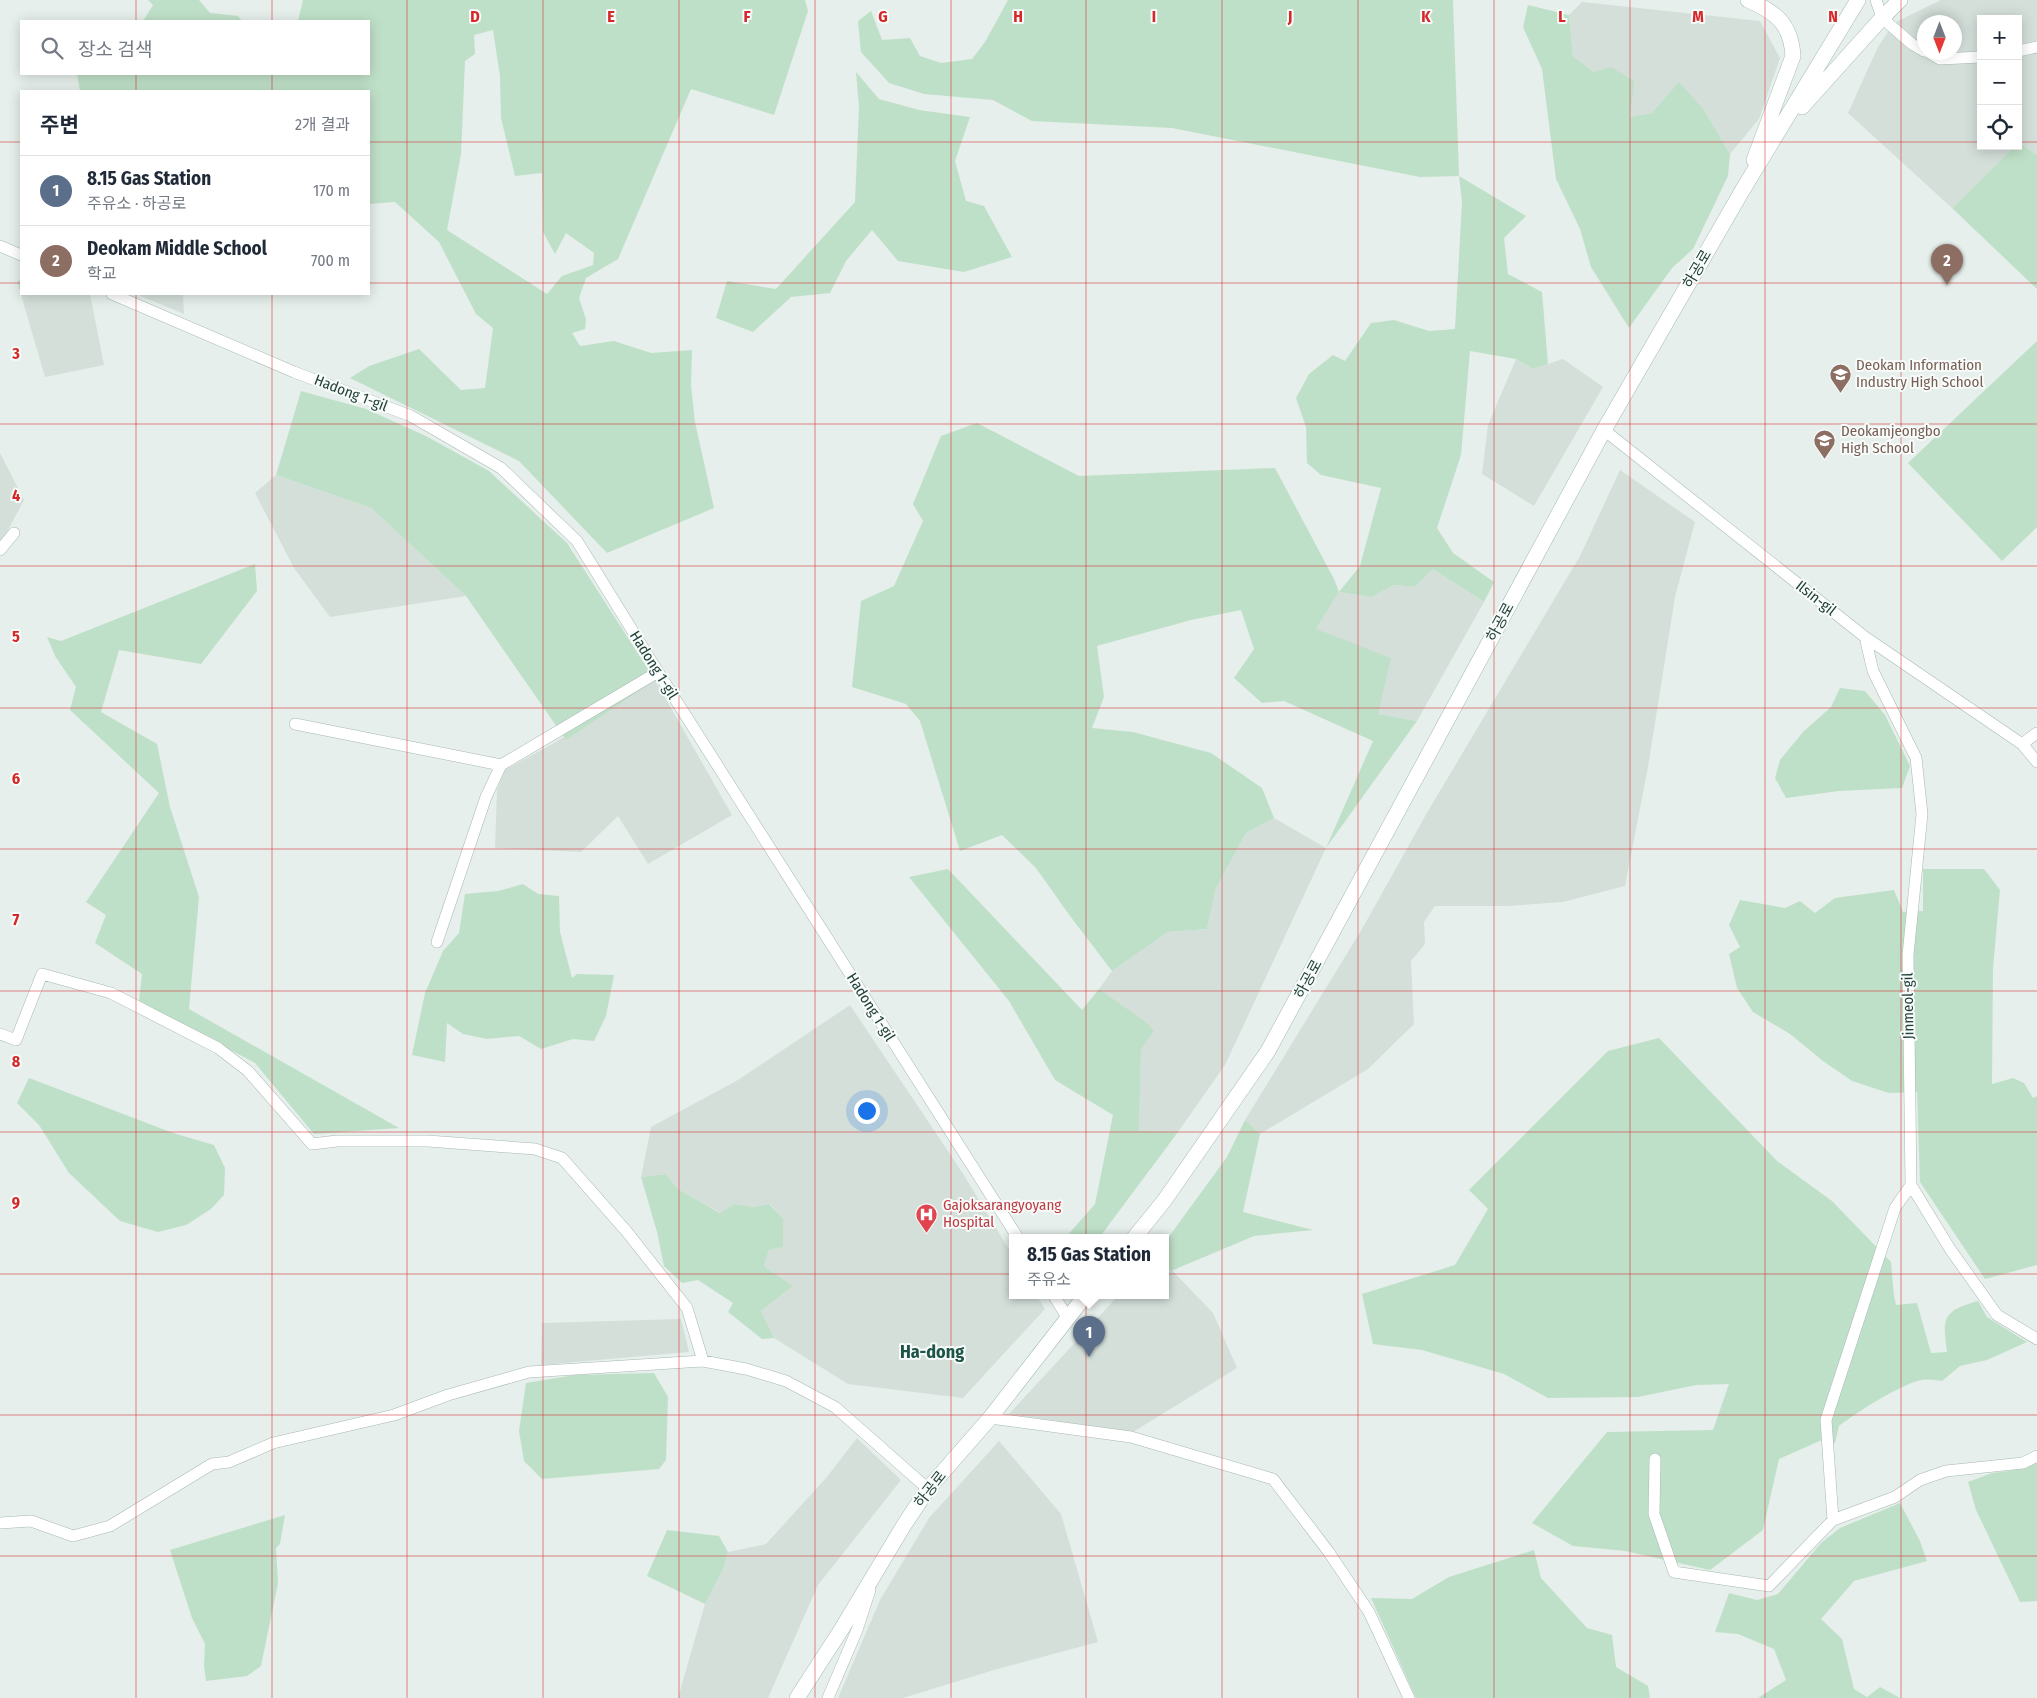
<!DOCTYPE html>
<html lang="ko">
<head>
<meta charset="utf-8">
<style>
	:root { --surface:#fff; --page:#f2f2f3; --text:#1f2937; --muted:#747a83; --line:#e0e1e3; --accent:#7f5249 }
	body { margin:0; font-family:"Fira Sans Condensed","Noto Sans KR",sans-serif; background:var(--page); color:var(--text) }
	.controls { position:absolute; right:15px; top:15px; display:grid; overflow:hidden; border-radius:0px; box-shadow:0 2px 12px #0003 }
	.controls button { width:45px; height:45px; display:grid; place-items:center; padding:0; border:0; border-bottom:1px solid var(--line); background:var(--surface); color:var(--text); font:25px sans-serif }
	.compass { position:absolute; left:1917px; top:15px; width:45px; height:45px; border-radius:50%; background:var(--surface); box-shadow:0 2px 12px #0003; rotate:180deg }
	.you { position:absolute; left:866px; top:1110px; width:18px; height:18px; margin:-12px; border:4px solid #fff; border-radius:50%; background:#1a73e8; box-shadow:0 0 0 8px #1a73e833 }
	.badge { display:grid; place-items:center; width:32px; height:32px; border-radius:50%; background:var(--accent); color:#fff; font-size:16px; font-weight:700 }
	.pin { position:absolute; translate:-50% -41px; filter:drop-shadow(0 1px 2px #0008) }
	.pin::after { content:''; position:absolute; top:26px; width:18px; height:15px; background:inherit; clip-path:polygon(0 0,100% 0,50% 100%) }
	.popup { position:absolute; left:1009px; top:1234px; width:160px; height:65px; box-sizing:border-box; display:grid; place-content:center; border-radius:0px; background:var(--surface); filter:drop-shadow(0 1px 4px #0005); font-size:16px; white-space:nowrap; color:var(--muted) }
	.popup b { font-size:19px; color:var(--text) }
	.popup::after { content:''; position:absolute; left:50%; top:100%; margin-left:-10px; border:10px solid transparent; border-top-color:var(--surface) }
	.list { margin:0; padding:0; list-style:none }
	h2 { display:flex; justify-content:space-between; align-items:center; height:65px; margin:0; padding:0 20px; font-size:21px }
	h2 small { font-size:16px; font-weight:400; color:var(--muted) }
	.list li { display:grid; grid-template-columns:32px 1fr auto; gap:15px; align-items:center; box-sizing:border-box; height:70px; padding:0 20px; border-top:1px solid var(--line) }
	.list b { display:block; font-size:19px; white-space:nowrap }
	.list p { margin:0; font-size:16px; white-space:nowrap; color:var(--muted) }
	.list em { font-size:16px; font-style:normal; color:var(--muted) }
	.icon { flex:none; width:28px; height:28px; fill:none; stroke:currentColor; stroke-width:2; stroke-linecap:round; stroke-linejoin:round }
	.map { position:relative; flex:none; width:2037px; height:1698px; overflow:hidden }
	.search { position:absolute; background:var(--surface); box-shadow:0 2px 12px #0003; left:20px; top:20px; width:350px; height:55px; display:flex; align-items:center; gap:12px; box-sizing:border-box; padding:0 18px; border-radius:0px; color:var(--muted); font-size:19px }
	.panel { position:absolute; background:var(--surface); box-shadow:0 2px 12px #0003; left:20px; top:90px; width:350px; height:205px; border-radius:0px }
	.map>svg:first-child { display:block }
</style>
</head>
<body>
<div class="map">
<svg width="2037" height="1698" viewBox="0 0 2037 1698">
	<rect width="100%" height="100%" fill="#e6efeb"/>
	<path fill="#d4dfda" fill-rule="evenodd" d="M 1941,0 L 2037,0 L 2037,155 L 2020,142 L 2018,143 L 2018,19 L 1981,19 L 1981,146 L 2015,146 L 1952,208 L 1848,113 L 1878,47 L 1894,23 ZM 1924,22 L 1954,22 L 1954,52 L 1924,52 Z
		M 1582,2 L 1760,21 L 1780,58 L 1759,119 L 1730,154 L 1704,110 L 1652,113 L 1630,117 L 1594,72 L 1573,56 L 1569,15 Z
		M 21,280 L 21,294 L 90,294 L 104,365 L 45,377 L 17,281 Z
		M 136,294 L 183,294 L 184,314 Z
		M 1516,359 L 1533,369 L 1563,359 L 1603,387 L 1534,506 L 1482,474 L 1488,425 Z
		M 0,453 L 24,500 L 0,545 Z
		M 1620,470 L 1695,522 L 1675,597 L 1648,767 L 1625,886 L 1563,902 L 1508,906 L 1435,906 L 1424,922 L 1425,944 L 1411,961 L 1414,1024 L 1368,1069 L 1260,1134 L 1245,1120 L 1362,929 L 1428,811 L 1580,556 Z
		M 276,475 L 371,508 L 466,596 L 330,617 L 294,568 L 255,493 Z
		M 1433,569 L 1484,602 L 1417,721 L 1378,714 L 1316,629 L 1339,592 L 1371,597 L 1394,585 L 1415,587 Z
		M 655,680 L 732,815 L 648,864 L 618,816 L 581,852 L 495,848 L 497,790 L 505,770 L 554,743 Z
		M 1274,818 L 1326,848 L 1225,1065 L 1178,1132 L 1139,1132 L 1141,1049 L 1099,989 L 1112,971 L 1168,932 L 1207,929 L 1216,888 L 1246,833 Z
		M 850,1005 L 962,1172 L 1013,1256 L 1013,1296 L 1037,1296 L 1045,1309 L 963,1398 L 848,1384 L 774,1338 L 761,1311 L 793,1286 L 764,1266 L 769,1250 L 782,1247 L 783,1218 L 770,1204 L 754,1207 L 734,1204 L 721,1213 L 678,1189 L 666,1174 L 641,1177 L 651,1127 L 738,1080 Z
		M 1165,1263 L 1213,1313 L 1237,1368 L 1133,1432 L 1009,1414 L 1118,1296 L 1165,1296 Z
		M 681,1319 L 689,1352 L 541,1365 L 542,1323 Z
		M 857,1438 L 901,1480 L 818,1585 L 768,1698 L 678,1698 L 705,1604 L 723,1570 L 728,1552 L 766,1544 L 826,1478 Z
		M 999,1441 L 1061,1514 L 1098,1642 L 994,1670 L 903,1698 L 838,1698 L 880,1600 L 929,1518 Z"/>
	<path fill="#bfe0c8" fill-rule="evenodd" d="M 148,0 L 199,0 L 210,13 L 238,16 L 242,21 L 143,21 L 153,5 Z
		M 303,0 L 805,0 L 808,11 L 774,115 L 691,89 L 618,259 L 586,278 L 579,298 L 586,319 L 585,329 L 572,333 L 580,346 L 614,341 L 651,353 L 692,350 L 691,385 L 695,422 L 714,508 L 607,553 L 519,461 L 350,378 L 369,366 L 419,349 L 461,390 L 485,388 L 493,328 L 476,314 L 439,242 L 395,202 L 369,204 L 369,91 L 80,91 L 77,74 L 369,74 L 369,21 L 298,21 ZM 493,30 L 500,76 L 501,118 L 515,176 L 542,173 L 543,232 L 555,254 L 566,233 L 594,253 L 593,265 L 562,276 L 547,294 L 447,230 L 461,154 L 465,61 L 475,54 L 474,35 Z
		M 1008,0 L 1453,0 L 1459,176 L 1526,216 L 1504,238 L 1508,274 L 1542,292 L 1548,364 L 1533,369 L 1516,359 L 1470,351 L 1461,455 L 1437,528 L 1453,553 L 1494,582 L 1484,602 L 1433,569 L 1415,587 L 1394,585 L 1371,597 L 1339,592 L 1316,629 L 1391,658 L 1378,714 L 1417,721 L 1326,848 L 1373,741 L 1284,701 L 1262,703 L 1234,678 L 1254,649 L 1241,610 L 1191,620 L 1097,646 L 1104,697 L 1092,728 L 1133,732 L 1211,753 L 1262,788 L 1274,818 L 1246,833 L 1216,888 L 1207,929 L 1168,932 L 1112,971 L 1070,916 L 1036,868 L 1002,835 L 960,851 L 920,721 L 906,704 L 852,687 L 861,601 L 894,586 L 923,521 L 913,504 L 941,436 L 977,423 L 1079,476 L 1275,468 L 1334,579 L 1339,592 L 1360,566 L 1381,488 L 1321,475 L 1307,463 L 1306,427 L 1296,398 L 1309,374 L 1333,355 L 1345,361 L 1371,323 L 1394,320 L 1429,331 L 1455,329 L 1462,202 L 1459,176 L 1420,177 L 1172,128 L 1032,121 L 993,100 L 924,94 L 889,83 L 861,52 L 858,21 L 871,11 L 882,40 L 910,38 L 920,56 L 941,63 L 972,59 L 985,42 Z
		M 1528,5 L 1569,15 L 1573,56 L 1594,72 L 1611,67 L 1634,81 L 1630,117 L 1652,113 L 1679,82 L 1704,110 L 1730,154 L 1728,176 L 1693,249 L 1672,268 L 1629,328 L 1591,267 L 1580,229 L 1556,179 L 1542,69 L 1523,27 Z
		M 856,72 L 879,99 L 919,110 L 970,117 L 955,161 L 966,201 L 984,206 L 1012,257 L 964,272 L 898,261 L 872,230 L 846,261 L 830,293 L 791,297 L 753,332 L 716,318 L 727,281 L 776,289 L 855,202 L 859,107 Z
		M 2019,142 L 2037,155 L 2037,289 L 1952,208 L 2015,146 L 2018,146 Z
		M 2037,341 L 2037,527 L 2002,561 L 1908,463 Z
		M 301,391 L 366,409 L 426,436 L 489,471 L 567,543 L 655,680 L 566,740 L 466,596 L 371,508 L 276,475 Z
		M 255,564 L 257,591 L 201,664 L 119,650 L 101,712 L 157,744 L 170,807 L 199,897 L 189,1009 L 399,1128 L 314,1134 L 255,1063 L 139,1001 L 142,974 L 95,943 L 106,915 L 86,902 L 159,793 L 70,710 L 76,687 L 55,656 L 47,637 L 61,641 Z
		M 1840,688 L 1865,691 L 1885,715 L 1910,766 L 1902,788 L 1839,791 L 1786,798 L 1775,778 L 1780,760 L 1803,732 L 1831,707 Z
		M 948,869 L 1082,1010 L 1099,989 L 1147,1023 L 1154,1031 L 1141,1049 L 1139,1131 L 1178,1132 L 1099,1238 L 1065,1238 L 1095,1204 L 1113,1115 L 1055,1080 L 1009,1001 L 909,877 Z
		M 1923,869 L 1984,869 L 2000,890 L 1993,968 L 1992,1084 L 2013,1078 L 2024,1083 L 2033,1098 L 2037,1096 L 2037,1265 L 1985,1279 L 1920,1182 L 1917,1092 L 1889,1093 L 1852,1081 L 1823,1061 L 1790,1034 L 1753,1012 L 1737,988 L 1729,954 L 1740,947 L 1729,925 L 1740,900 L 1785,908 L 1800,901 L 1815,913 L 1835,898 L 1894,890 L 1903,912 L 1923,911 Z
		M 523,884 L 538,894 L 559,896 L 560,932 L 572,978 L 577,974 L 614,975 L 606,1016 L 594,1041 L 573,1039 L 541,1049 L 519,1036 L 487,1039 L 463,1034 L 447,1023 L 445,1062 L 412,1055 L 425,993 L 443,951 L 459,933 L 465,894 L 498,891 Z
		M 1659,1038 L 1777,1161 L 1832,1201 L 1891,1262 L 1894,1296 L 1896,1305 L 1917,1303 L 1931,1353 L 1947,1352 C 1942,1317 1943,1311 1978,1301 L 1987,1317 L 2027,1342 L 1987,1360 L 1960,1366 L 1942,1381 C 1935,1380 1928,1379 1922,1380 C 1902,1383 1856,1413 1839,1426 L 1835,1443 L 1822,1440 L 1779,1459 L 1763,1530 L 1710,1570 L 1625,1551 L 1573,1546 L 1532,1523 L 1607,1432 L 1713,1430 L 1729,1384 L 1696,1385 L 1638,1397 L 1548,1398 L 1504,1374 L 1422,1350 L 1373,1344 L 1362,1294 L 1455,1265 L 1488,1209 L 1469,1190 L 1608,1051 Z
		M 29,1078 L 173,1133 L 214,1145 L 225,1168 L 224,1195 L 211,1209 L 186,1225 L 158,1232 L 120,1221 L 69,1173 L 39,1125 L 17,1103 Z
		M 1245,1120 L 1260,1134 L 1243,1212 L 1313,1230 L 1254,1236 L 1171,1271 L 1165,1263 L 1165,1242 L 1227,1157 Z
		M 666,1174 L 678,1189 L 720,1213 L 734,1204 L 754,1207 L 769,1204 L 783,1218 L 783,1247 L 769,1250 L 764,1266 L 793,1286 L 761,1311 L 774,1338 L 762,1339 L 728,1312 L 733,1303 L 698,1280 L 682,1283 L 664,1266 L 657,1232 L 641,1177 Z
		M 654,1373 L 668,1397 L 666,1460 L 659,1469 L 542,1479 L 524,1461 L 519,1431 L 526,1383 L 575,1375 Z
		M 2037,1460 L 2037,1601 L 2020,1602 L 1976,1510 L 1968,1482 L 1992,1473 L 2009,1471 Z
		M 1900,1503 L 1920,1541 L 1927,1561 L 1854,1581 L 1821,1619 L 1842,1639 L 1854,1689 L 1867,1697 L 1880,1687 L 1900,1698 L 1758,1698 L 1786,1680 L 1774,1649 L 1738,1634 L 1715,1632 L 1729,1593 L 1757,1600 L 1778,1594 L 1821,1543 L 1840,1528 Z
		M 285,1515 L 280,1544 L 276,1548 L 278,1583 L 261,1666 L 247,1676 L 206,1681 L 204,1665 L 205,1644 L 192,1618 L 170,1550 Z
		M 667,1530 L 719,1536 L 728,1552 L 723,1570 L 705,1604 L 647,1576 Z
		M 1534,1550 L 1541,1578 L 1587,1628 L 1612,1635 L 1616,1667 L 1648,1686 L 1650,1698 L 1416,1698 L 1371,1598 L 1412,1599 L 1449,1577 Z"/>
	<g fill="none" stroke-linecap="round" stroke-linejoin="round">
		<defs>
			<path id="minor" d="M 1876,0 L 1882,18 L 1912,44 L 1924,51
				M 2018,51 L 2037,47
				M 1928,52 L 1940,59 L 1981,57
				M 0,246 L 21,255
				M 112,294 L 294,372 L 411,416 L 501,468 L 577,541 L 658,672 L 1018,1238
				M 1604,430 L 1865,637 L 2022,744 L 2037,733
				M 0,550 L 14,533
				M 1865,637 L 1873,671 L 1916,758 L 1922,814 L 1908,955 L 1911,1185 L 1950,1249 L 1997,1315 L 2037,1339
				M 295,724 L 501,765 L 658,672
				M 2022,744 L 2037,762
				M 437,942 L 486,797 L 501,765
				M 0,1034 L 16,1040 L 42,974 L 111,993 L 218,1048 L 248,1071 L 312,1144 L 337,1141 L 428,1141 L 535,1149 L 562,1158 L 627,1232 L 687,1308 L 703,1361
				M 1054,1296 L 1067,1317
				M 990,1418 L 1131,1437 L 1273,1479 L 1328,1551 L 1369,1612 L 1409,1698
				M 1655,1459 L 1654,1514 L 1674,1572 L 1769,1586 L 1833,1520 L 1826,1420 L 1895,1208 L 1911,1185
				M 1833,1520 L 1895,1497 L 1920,1480 L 1946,1471 L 2023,1463 L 2037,1456
				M 0,1523 L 31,1521 L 73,1536 L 110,1526 L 212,1464 L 229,1462 L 273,1443 L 394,1415 L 448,1395 L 529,1372 L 703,1361 L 746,1369 L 786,1381 L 835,1407 L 928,1489
				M 828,1698 L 857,1630 L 870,1590"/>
			<path id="secondary" d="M 1748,0 C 1776,12 1791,24 1793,56 L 1754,160
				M 1802,107 L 1882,18 L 1900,0
				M 1134,1238 L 1164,1201 L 1268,1051 L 1604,430 L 1742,191 L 1858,0
				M 797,1698 L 841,1630 L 904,1525 L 928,1489 L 990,1418 L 1085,1296"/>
		</defs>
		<use href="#minor" stroke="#a8b8b2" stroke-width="12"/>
		<use href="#secondary" stroke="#a4bbb3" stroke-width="16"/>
		<use href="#minor" stroke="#fff" stroke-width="11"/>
		<use href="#secondary" stroke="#fff" stroke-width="15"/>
	</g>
	<path fill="none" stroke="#d62828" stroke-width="1" stroke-opacity="0.55" d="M 136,0 L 136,21M 272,0 L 272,21M 407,0 L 407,1698M 543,0 L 543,1698M 679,0 L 679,1698M 815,0 L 815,1698M 951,0 L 951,1698M 1086,0 L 1086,1698M 1222,0 L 1222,1698M 1358,0 L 1358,1698M 1494,0 L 1494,1698M 1630,0 L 1630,1698M 1765,0 L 1765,1698M 1901,0 L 1901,1698M 136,74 L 136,91M 272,74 L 272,91M 0,142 L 21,142M 369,142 L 1981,142M 2018,142 L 2037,142M 0,283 L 21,283M 369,283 L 2037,283M 136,294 L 136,1698M 272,294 L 272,1698M 0,424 L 2037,424M 0,566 L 2037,566M 0,708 L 2037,708M 0,849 L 2037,849M 0,991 L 2037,991M 0,1132 L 2037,1132M 0,1274 L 2037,1274M 0,1415 L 2037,1415M 0,1556 L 2037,1556"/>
	<defs>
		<symbol id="school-pin" viewBox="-11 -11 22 30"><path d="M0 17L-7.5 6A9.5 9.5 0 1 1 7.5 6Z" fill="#8d6e63" stroke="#f7fbf9"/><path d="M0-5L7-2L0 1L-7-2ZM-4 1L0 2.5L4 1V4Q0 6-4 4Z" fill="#fff"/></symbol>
		<symbol id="hospital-pin" viewBox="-11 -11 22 30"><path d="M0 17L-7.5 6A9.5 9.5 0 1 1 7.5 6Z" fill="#e0444e" stroke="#f7fbf9"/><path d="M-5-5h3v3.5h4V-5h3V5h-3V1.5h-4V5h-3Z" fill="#fff"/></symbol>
	</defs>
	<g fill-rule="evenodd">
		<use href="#school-pin" x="1828" y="362" width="25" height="34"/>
		<use href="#school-pin" x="1812" y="428" width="25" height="34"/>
		<use href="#hospital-pin" x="914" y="1202" width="25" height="34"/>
	</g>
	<g text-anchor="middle" stroke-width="4" stroke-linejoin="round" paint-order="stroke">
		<g font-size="15" fill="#24423a" stroke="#f7fbf9">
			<text transform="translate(1697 269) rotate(-60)" y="5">하공로</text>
			<text transform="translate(351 393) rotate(21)" y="5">Hadong 1-gil</text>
			<text transform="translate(1816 598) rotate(38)" y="5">Ilsin-gil</text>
			<text transform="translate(1500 622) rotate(-62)" y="5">하공로</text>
			<text transform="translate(654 665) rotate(58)" y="5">Hadong 1-gil</text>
			<text transform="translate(1308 979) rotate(-62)" y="5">하공로</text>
			<text transform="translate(1908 1006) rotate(-91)" y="5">Jinmeol-gil</text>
			<text transform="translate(871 1007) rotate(58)" y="5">Hadong 1-gil</text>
			<text transform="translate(930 1489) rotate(-52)" y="5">하공로</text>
		</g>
		<g font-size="15" fill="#785e54" stroke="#f7fbf9" text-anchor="start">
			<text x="1856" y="370">Deokam Information<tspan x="1856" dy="17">Industry High School</tspan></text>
			<text x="1841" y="436">Deokamjeongbo<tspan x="1841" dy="17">High School</tspan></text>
		</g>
		<g font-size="15" fill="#be3a42" stroke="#f7fbf9" text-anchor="start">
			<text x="943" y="1210">Gajoksarangyoyang<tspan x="943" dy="17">Hospital</tspan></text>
		</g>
		<g font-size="18" font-weight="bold" fill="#1f5548" stroke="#f7fbf9">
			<text x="932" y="1358">Ha-dong</text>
		</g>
	</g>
	<g font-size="16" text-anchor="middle" font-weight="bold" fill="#d62828" stroke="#f7fbf9" stroke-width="4" stroke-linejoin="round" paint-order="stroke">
		<text x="475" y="22">D</text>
		<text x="611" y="22">E</text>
		<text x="747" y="22">F</text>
		<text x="883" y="22">G</text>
		<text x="1018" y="22">H</text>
		<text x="1154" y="22">I</text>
		<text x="1290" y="22">J</text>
		<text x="1426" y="22">K</text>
		<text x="1562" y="22">L</text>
		<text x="1698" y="22">M</text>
		<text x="1833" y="22">N</text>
		<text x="16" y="359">3</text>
		<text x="16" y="501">4</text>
		<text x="16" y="642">5</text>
		<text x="16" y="784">6</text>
		<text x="16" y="925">7</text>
		<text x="16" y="1067">8</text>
		<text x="16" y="1208">9</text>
	</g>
</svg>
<div class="controls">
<button>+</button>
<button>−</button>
<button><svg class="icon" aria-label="locate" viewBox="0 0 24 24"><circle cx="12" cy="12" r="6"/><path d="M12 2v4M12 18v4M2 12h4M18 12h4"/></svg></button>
</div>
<svg class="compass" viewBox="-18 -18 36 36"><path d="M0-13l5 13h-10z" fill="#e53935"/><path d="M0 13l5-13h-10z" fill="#747a83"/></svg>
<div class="you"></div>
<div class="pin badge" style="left:1089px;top:1357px;background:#5c6f8a">1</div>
<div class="popup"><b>8.15 Gas Station</b>주유소</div>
<div class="pin badge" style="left:1947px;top:285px;background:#8d6e63">2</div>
<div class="search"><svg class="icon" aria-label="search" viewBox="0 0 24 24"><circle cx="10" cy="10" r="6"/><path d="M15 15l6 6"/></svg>장소 검색</div>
<section class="panel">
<h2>주변<small>2개 결과</small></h2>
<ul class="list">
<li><span class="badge" style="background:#5c6f8a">1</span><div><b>8.15 Gas Station</b><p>주유소 · 하공로</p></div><em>170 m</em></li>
<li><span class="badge" style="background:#8d6e63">2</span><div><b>Deokam Middle School</b><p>학교</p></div><em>700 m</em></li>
</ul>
</section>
</div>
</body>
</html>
